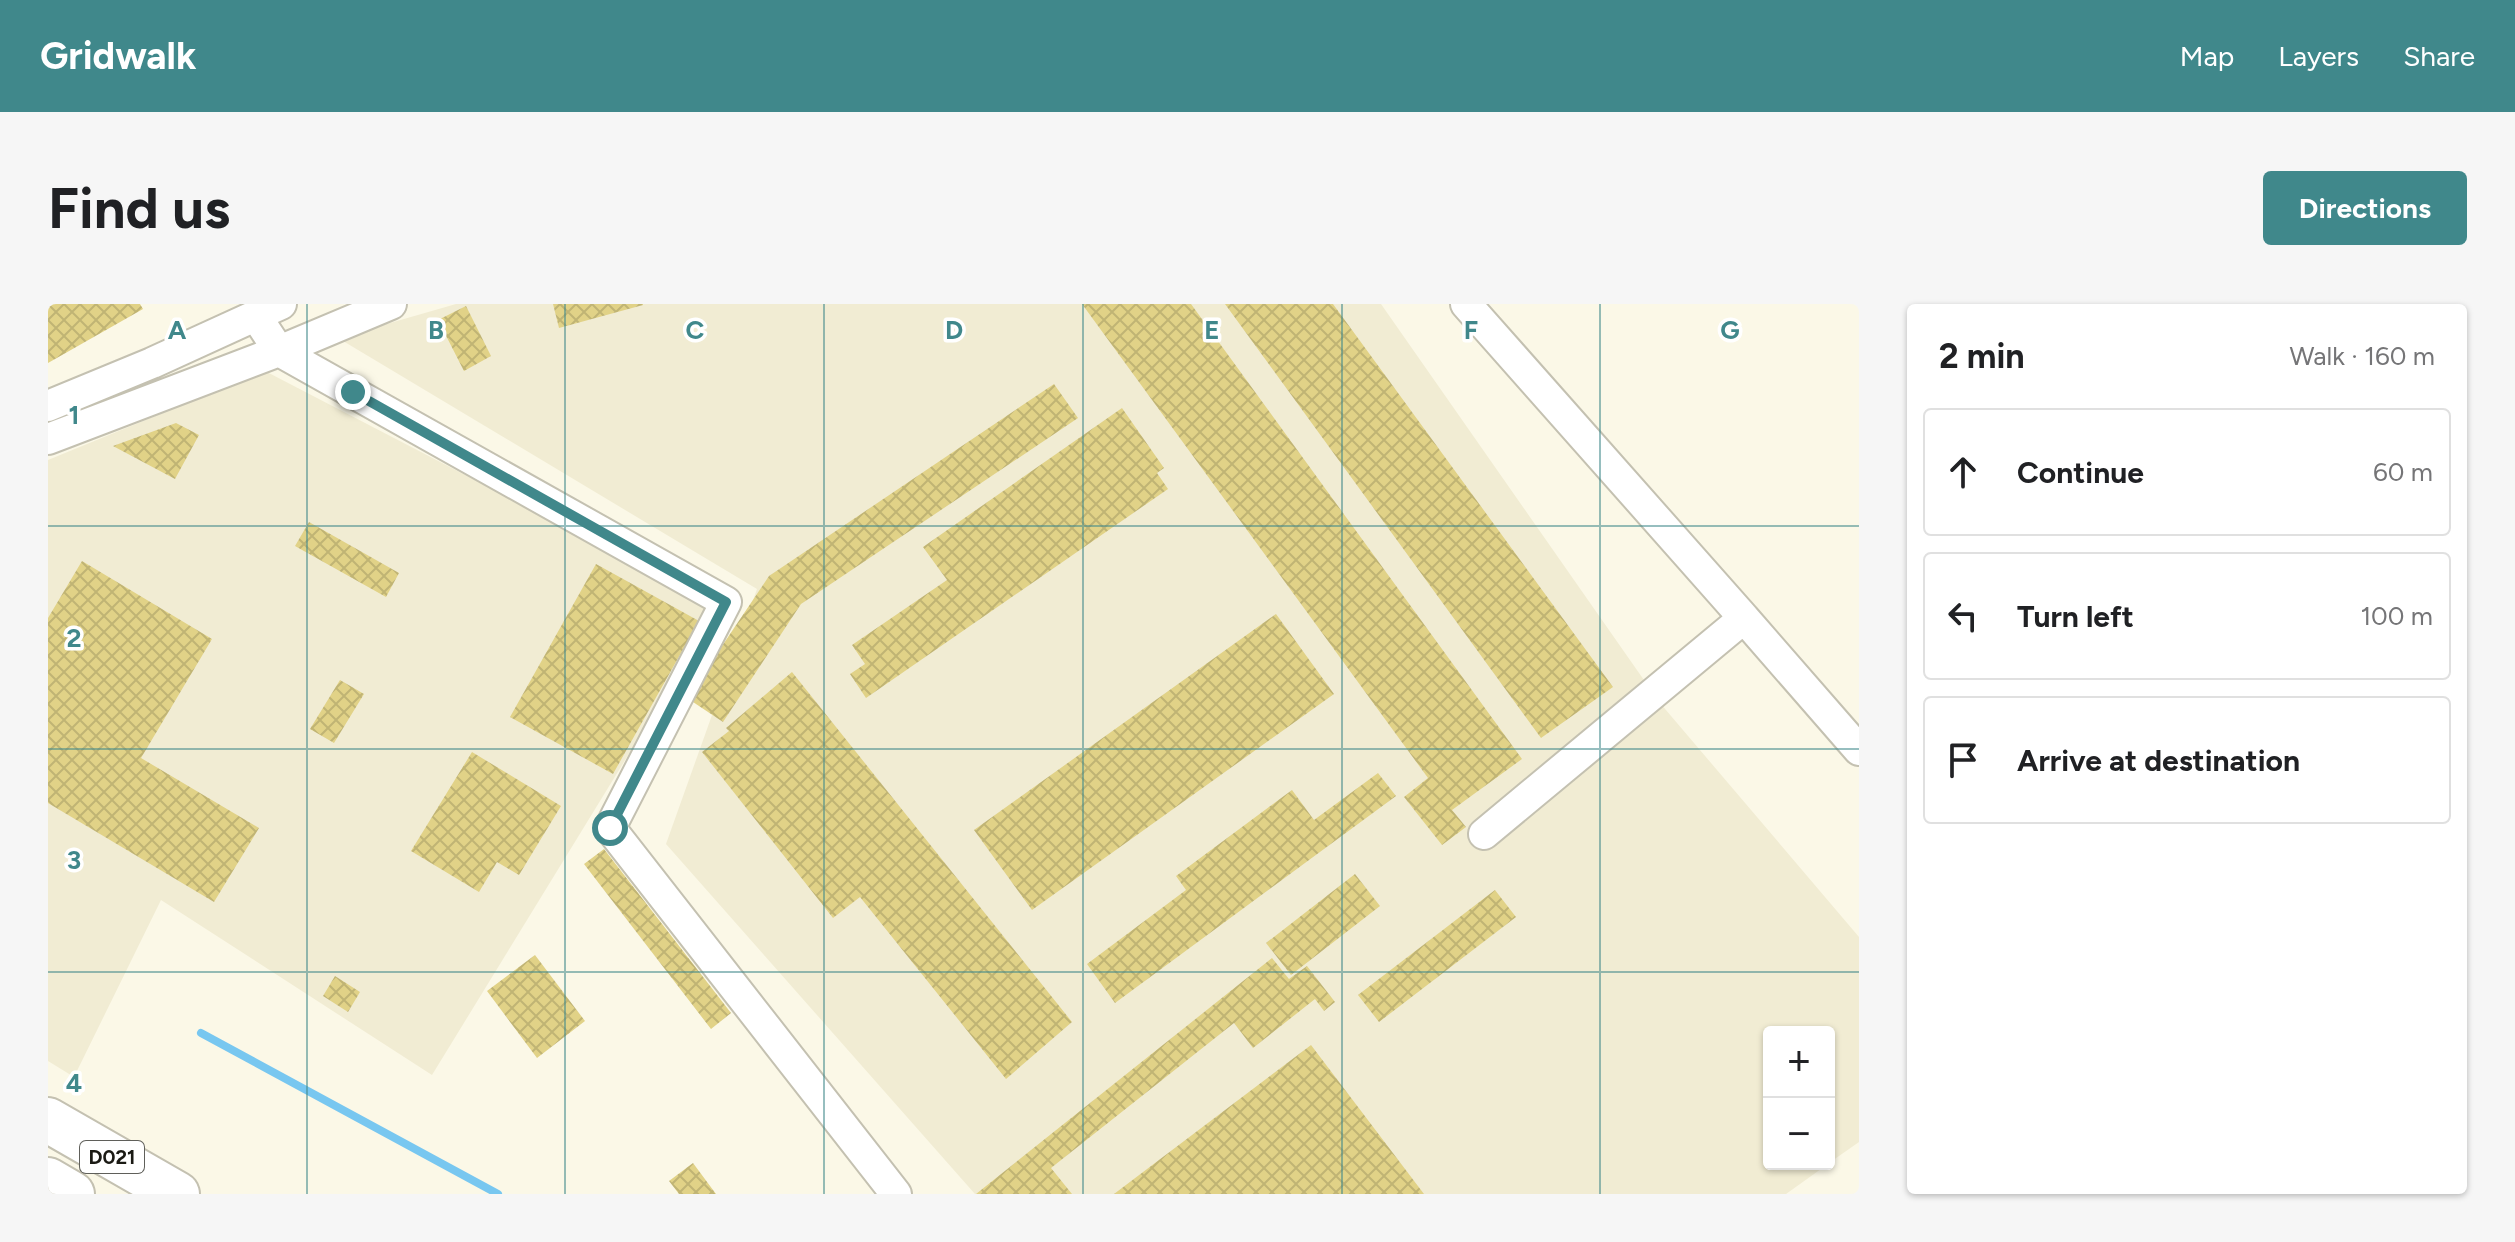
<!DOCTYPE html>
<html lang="en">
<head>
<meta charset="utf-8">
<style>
	:root { --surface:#fff; --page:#f6f6f6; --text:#202124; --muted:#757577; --line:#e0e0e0; --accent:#40888b }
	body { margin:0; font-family:Figtree,sans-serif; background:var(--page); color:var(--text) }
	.controls { position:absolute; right:24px; bottom:24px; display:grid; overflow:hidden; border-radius:8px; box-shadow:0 2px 6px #0004 }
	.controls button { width:72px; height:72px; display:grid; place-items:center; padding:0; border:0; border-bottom:2px solid var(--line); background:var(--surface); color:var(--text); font:40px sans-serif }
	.stop { position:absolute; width:24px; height:24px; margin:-18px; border:6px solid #40888b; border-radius:50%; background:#fff }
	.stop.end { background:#40888b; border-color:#fff; box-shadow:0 2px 8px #0008 }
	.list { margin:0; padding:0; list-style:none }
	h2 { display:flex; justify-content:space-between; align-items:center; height:104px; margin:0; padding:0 32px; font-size:34px }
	h2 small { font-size:26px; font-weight:400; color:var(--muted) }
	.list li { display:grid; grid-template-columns:52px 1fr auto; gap:24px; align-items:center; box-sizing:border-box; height:128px; margin:0 16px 16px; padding:0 16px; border:2px solid var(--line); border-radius:8px }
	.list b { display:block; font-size:30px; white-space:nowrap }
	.list em { font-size:26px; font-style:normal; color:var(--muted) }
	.icon { flex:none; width:44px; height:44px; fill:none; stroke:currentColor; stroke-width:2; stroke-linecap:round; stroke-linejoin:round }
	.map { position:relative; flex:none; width:1811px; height:890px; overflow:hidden; border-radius:8px }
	header { display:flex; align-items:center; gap:48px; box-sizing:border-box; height:112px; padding:0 40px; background:var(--accent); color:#fff }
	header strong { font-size:38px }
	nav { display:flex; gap:44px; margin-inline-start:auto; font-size:28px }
	.intro { display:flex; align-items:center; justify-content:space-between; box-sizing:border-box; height:192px; padding:0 48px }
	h1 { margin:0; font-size:56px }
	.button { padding:20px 36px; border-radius:8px; background:var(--accent); color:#fff; font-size:28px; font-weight:700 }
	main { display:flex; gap:48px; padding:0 48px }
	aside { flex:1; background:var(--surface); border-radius:8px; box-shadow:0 2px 6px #0004 }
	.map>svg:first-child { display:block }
</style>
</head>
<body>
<header>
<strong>Gridwalk</strong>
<nav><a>Map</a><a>Layers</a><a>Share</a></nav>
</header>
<div class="intro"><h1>Find us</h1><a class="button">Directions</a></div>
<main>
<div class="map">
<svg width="1811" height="890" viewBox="0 0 1811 890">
	<defs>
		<pattern id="building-cross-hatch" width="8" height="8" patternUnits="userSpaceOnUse" patternTransform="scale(2)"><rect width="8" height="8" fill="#e1d287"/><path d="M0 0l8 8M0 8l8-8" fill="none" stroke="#c0b474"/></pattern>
	</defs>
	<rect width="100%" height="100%" fill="#fbf8e7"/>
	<path fill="#f1ecd3" d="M 408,0 L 1333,0 L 1612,399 L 1811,633 L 1811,838 L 1781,859 L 1781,728 L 1721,728 L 1721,860 L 1780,860 L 1738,890 L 927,890 L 618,540 L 709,285 L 290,34 Z
		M 217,67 L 671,303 L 384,771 L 113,596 L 26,773 L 0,757 L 0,156 Z"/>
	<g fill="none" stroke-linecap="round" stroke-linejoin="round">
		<path stroke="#78c7f0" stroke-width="8" d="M 153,729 L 450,890"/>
	</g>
	<path fill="url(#building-cross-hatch)" d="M 0,0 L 92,0 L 95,5 L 0,59 Z
		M 505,0 L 595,0 L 595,1 L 511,24 Z
		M 1034,0 L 1143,0 L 1474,455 L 1404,506 L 1418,523 L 1394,541 L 1356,493 L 1380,474 Z
		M 1177,0 L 1285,0 L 1565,383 L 1493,434 Z
		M 418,2 L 443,52 L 416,67 L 390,16 Z
		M 1006,80 L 1030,114 L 753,300 L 675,418 L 639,394 L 721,272 Z
		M 1074,104 L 1116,164 L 1109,169 L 1120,185 L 818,394 L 802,370 L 817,360 L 804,341 L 899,276 L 875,243 Z
		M 128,119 L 151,131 L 127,175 L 65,142 Z
		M 261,218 L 351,269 L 338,293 L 247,242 Z
		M 34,257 L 164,335 L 93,454 L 211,524 L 166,598 L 0,499 L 0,314 Z
		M 548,260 L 651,317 L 565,470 L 462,413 Z
		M 1228,310 L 1286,390 L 984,606 L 926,526 Z
		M 744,368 L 1024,718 L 958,775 L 812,593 L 785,614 L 654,448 L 681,427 L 678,424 Z
		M 292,376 L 316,390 L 286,439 L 262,425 Z
		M 424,448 L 513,502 L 471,571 L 449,558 L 431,588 L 363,547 Z
		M 1330,469 L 1348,492 L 1067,699 L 1039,660 L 1138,586 L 1128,572 L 1244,486 L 1266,516 Z
		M 556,545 L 683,709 L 663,725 L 536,560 Z
		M 1307,570 L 1332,602 L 1243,671 L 1218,639 Z
		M 1447,586 L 1468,613 L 1331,718 L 1310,691 Z
		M 487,651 L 537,717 L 489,754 L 439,687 Z
		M 1224,654 L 1241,675 L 1259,662 L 1287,698 L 1276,707 L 1267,695 L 1205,744 L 1186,719 L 1003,864 L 1024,890 L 928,890 Z
		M 287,672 L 312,688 L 300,708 L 275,692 Z
		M 1263,741 L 1376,890 L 1066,890 Z
		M 645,859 L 668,890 L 631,890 L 621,877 Z"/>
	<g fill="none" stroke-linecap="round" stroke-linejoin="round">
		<defs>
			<path id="minor" d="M 1418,0 L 1696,314 L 1436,530
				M 208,12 L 231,47 L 678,298 L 562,524 L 848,890
				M 0,102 L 104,59 L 233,0
				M 0,135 L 231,47 L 343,0
				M 1696,314 L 1811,446"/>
			<path id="highway" d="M 0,816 L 129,890
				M 0,876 L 24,890"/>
		</defs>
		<use href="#minor" stroke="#c4c1b1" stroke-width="34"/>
		<use href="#highway" stroke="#c4c1b1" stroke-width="48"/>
		<use href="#minor" stroke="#fff" stroke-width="30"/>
		<use href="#highway" stroke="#fff" stroke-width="44"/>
	</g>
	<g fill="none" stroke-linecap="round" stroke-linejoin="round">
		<path stroke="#40888b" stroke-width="10" d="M 305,88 L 678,298 L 562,524"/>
	</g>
	<path fill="none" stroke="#40888b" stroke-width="2" stroke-opacity="0.55" d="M 259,0 L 259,890M 517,0 L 517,890M 776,0 L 776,890M 1035,0 L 1035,890M 1294,0 L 1294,890M 1552,0 L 1552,890M 0,222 L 1811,222M 0,445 L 1811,445M 0,668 L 1811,668"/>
	<g text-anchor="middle" stroke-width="7" stroke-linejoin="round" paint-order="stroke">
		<rect fill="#fff" stroke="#5f5f5a" stroke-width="2" x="32" y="837" width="64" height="32" rx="6"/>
		<g font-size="20" font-weight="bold" fill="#1b1a14">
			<text x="64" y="860">D021</text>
		</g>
	</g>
	<g font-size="26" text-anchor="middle" font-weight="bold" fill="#40888b" stroke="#fff" stroke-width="7" stroke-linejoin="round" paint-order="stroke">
		<text x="129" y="35">A</text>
		<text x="388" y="35">B</text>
		<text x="647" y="35">C</text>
		<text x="906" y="35">D</text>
		<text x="1164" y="35">E</text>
		<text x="1423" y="35">F</text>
		<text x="1682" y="35">G</text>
		<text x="26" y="120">1</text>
		<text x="26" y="343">2</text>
		<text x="26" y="565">3</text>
		<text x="26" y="788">4</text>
	</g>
</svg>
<div class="controls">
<button>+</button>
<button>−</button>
</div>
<div class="stop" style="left:562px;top:524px"></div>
<div class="stop end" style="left:305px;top:88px"></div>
</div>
<aside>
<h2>2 min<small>Walk · 160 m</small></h2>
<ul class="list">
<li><svg class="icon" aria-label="ahead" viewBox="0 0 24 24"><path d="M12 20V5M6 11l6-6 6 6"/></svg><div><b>Continue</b></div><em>60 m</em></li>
<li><svg class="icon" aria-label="left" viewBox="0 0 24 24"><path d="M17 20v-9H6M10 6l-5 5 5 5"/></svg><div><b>Turn left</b></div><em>100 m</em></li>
<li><svg class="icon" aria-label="arrive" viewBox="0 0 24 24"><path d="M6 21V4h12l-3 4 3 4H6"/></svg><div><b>Arrive at destination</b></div></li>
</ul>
</aside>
</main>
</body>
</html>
